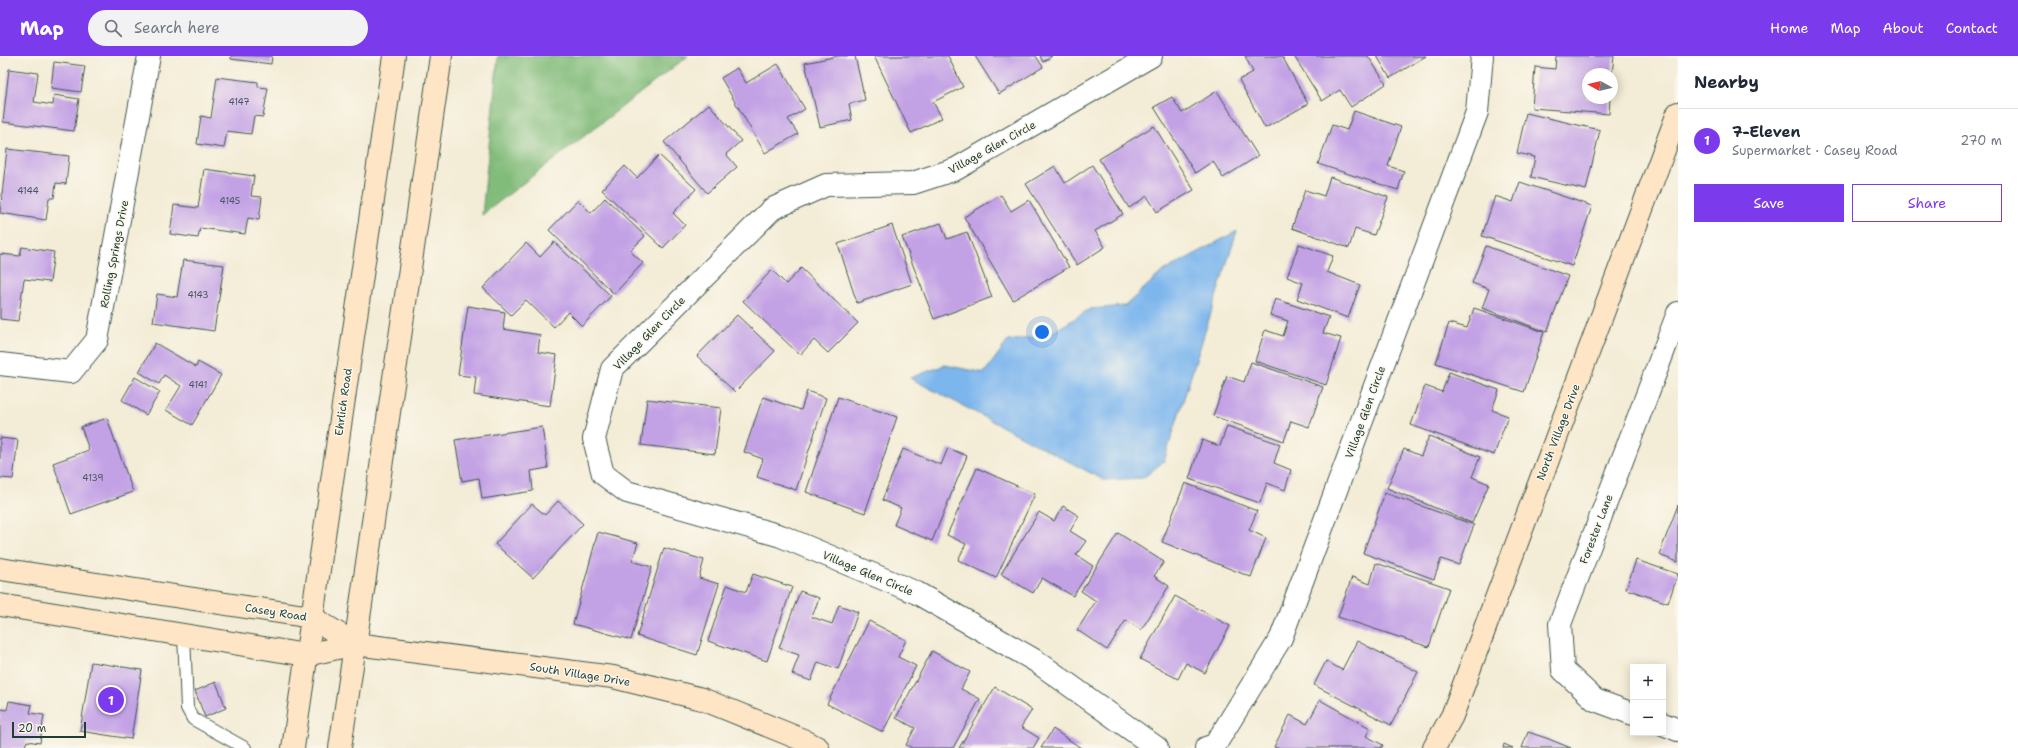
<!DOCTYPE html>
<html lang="en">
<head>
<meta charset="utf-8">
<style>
	:root { --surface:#fff; --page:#f2f2f3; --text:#1f2937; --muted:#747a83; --line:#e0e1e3; --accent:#7c3aed }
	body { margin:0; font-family:"Shantell Sans",sans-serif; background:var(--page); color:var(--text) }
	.controls { position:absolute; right:12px; bottom:12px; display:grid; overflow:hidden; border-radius:0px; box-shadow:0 2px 10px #0003 }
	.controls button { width:36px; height:36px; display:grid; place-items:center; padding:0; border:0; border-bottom:1px solid var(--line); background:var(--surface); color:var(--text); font:20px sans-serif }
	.compass { position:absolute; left:1582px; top:12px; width:36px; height:36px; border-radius:50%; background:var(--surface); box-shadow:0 2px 10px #0003; rotate:278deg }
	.scale { position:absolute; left:12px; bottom:10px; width:74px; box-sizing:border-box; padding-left:4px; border:2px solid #1f3d34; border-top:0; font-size:11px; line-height:14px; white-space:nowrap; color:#1f3d34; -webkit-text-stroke:3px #fbf7ec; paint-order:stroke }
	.you { position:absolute; left:1042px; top:276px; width:14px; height:14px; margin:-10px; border:3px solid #fff; border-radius:50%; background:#1a73e8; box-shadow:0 0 0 6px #1a73e833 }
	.badge { display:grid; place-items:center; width:26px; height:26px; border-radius:50%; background:var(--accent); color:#fff; font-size:13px; font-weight:700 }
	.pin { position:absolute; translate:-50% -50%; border:2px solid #fff; box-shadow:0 1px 4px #0006 }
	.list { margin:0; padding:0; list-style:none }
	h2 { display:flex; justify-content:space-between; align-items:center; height:52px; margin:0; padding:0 16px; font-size:17px }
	h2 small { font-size:13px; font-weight:400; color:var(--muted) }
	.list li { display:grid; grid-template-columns:26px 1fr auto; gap:12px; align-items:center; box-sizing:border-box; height:64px; padding:0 16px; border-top:1px solid var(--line) }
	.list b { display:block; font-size:15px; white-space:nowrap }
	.list p { margin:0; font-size:13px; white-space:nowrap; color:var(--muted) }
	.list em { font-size:13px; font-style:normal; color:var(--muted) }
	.actions { display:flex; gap:8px; padding:12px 16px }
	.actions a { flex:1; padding:9px 0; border:1px solid var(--accent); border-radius:0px; text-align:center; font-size:14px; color:var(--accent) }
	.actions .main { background:var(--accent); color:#fff }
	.icon { flex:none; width:22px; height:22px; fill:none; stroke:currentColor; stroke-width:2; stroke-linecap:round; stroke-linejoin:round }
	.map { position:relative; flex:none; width:1678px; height:692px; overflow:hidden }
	header { display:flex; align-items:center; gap:24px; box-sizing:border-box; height:56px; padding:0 20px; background:var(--accent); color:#fff }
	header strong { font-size:19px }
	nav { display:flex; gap:22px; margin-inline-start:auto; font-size:14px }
	.search { width:280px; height:36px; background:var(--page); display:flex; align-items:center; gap:10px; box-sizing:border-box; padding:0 14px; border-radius:22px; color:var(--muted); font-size:15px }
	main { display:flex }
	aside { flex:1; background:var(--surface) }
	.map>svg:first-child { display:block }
</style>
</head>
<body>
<header>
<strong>Map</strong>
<div class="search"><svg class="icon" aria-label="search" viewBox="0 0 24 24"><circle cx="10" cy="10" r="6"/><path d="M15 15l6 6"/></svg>Search here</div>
<nav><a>Home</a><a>Map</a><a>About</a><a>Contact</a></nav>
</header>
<main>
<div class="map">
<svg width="1678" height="692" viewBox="0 0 1678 692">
	<rect width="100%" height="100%" fill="#fbf7ec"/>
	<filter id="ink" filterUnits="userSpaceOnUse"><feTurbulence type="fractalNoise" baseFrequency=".025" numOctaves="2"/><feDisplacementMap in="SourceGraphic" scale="8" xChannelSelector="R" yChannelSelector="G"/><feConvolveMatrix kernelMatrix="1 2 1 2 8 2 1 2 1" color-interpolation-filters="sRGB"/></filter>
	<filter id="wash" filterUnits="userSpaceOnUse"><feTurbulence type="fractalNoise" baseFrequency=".012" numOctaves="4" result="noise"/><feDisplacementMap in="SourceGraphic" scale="16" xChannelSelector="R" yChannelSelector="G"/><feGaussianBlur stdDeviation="0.9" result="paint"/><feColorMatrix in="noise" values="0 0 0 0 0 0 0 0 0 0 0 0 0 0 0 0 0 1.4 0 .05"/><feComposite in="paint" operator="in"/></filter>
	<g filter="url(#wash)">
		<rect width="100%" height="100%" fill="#f3ecd6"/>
		<path fill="#82bc7a" stroke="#507c57" d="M 498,0 L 688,0 L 482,159 Z"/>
		<path fill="#7db6ed" stroke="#4e7a90" d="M 1237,175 L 1164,405 L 1143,422 L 1104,424 L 910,322 L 945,309 L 984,317 L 1008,285 L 1048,279 L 1090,253 L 1125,250 L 1162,216 Z"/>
		<g id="blocks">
			<path fill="#c2a1e5" d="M 231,0 L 272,0 L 271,8 L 231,3 Z
				M 838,0 L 855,0 L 865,44 L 849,48 L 852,64 L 820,71 L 805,7 Z
				M 874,0 L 948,0 L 963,31 L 933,46 L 942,62 L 911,77 Z
				M 975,0 L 1036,0 L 1043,11 L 999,38 Z
				M 1040,0 L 1052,0 L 1043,6 Z
				M 1245,0 L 1282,0 L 1308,48 L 1265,72 L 1239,24 L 1253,16 Z
				M 1294,0 L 1368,0 L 1386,28 L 1351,51 L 1340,34 L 1322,45 Z
				M 1377,0 L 1426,0 L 1390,22 Z
				M 1556,0 L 1614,0 L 1612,18 L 1588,18 L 1588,42 L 1610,42 L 1609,58 L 1532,52 L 1535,11 L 1555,13 Z
				M 54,6 L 85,10 L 81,36 L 51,32 Z
				M 778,8 L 805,53 L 788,63 L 798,78 L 765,97 L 721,22 L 737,12 L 746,27 Z
				M 9,13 L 38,17 L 34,46 L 53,49 L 54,39 L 79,43 L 74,75 L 3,66 Z
				M 217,21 L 258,26 L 258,31 L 268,32 L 263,61 L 254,60 L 251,78 L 227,75 L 224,92 L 197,88 L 201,60 L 211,62 Z
				M 1217,35 L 1258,100 L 1223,122 L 1213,105 L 1195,117 L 1154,51 L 1172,41 L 1182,57 Z
				M 709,48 L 741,85 L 726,98 L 737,111 L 707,137 L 664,86 Z
				M 1354,55 L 1401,71 L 1388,110 L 1404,115 L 1398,134 L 1318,108 L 1332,69 L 1347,74 Z
				M 1526,57 L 1600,74 L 1586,134 L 1531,121 L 1535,101 L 1517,97 Z
				M 1154,70 L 1194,134 L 1157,156 L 1147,140 L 1129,152 L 1099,103 Z
				M 7,93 L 69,100 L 66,128 L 56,127 L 54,142 L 49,142 L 46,164 L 0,157 Z
				M 659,99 L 696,133 L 673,157 L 685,169 L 663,192 L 602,134 L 625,110 L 637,122 Z
				M 1092,109 L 1123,158 L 1095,175 L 1105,191 L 1077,209 L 1026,128 L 1055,110 L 1065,127 Z
				M 204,113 L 254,120 L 251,140 L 262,141 L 259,164 L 248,162 L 245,178 L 200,172 L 198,182 L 170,178 L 174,149 L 198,152 Z
				M 1330,121 L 1388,141 L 1374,179 L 1355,173 L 1349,192 L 1292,172 L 1305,134 L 1324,140 Z
				M 1520,126 L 1592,150 L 1572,210 L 1482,180 L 1495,140 L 1513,146 Z
				M 1001,139 L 1011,155 L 1029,144 L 1069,211 L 1013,244 L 964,161 Z
				M 605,142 L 645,180 L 630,195 L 643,207 L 614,238 L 549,174 L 578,144 L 591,157 Z
				M 941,167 L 947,183 L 967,176 L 992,241 L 934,263 L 902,181 Z
				M 892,169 L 912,228 L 857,247 L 838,188 Z
				M 554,186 L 611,240 L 582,270 L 568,256 L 554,271 L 526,244 L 511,259 L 483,232 L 526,187 L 540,201 Z
				M 1299,188 L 1333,200 L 1327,216 L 1360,229 L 1348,262 L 1297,243 L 1303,227 L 1287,221 Z
				M 1486,190 L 1568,220 L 1547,276 L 1482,252 L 1489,233 L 1472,227 Z
				M 22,191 L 54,196 L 50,226 L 24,223 L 18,265 L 0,263 L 0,198 L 20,200 Z
				M 183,204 L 224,209 L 214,275 L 153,266 L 157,238 L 177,241 Z
				M 801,212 L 858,267 L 828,297 L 814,284 L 800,299 L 743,245 L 772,214 L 786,228 Z
				M 1275,243 L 1329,261 L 1323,277 L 1341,282 L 1326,329 L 1255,305 L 1265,274 L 1283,280 L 1288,265 L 1270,259 Z
				M 468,250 L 505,256 L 503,273 L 540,279 L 538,296 L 557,299 L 550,350 L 474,339 L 476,321 L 458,319 Z
				M 1474,252 L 1544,276 L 1524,336 L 1436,307 L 1449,267 L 1467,272 Z
				M 737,259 L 775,295 L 735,336 L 697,300 Z
				M 155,287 L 196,311 L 198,306 L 221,319 L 192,369 L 166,354 L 181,330 L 164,319 L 159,328 L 139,316 Z
				M 1251,306 L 1323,331 L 1309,371 L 1291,365 L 1284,385 L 1213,360 L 1227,320 L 1244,326 Z
				M 1449,316 L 1499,334 L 1492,354 L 1508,360 L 1494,399 L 1411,369 L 1425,330 L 1442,336 Z
				M 135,321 L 160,336 L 146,359 L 122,344 Z
				M 807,335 L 826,342 L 796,434 L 757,421 L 763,403 L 744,396 L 763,341 L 801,354 Z
				M 838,341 L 897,361 L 865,457 L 806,436 Z
				M 647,343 L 721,352 L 715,398 L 641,389 Z
				M 107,362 L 133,436 L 71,458 L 53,407 L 89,394 L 81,371 Z
				M 1227,370 L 1280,388 L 1274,407 L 1291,414 L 1285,434 L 1267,427 L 1260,447 L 1189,423 L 1202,384 L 1220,390 Z
				M 542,371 L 548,412 L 531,415 L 533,435 L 482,443 L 479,422 L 462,425 L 455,384 Z
				M 1429,380 L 1480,401 L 1472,421 L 1489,428 L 1472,467 L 1387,432 L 1404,393 L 1421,400 Z
				M 0,382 L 18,384 L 13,423 L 0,422 Z
				M 948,392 L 967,400 L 932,485 L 894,469 L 901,452 L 882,444 L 903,393 L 941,409 Z
				M 977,412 L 1035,438 L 996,522 L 958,504 L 966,488 L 947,479 Z
				M 1185,427 L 1257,455 L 1249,474 L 1266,482 L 1251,521 L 1162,486 Z
				M 1385,437 L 1474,469 L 1459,509 L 1441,503 L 1434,523 L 1363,497 Z
				M 558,445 L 583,468 L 533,522 L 495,488 L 532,448 L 545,459 Z
				M 1678,449 L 1678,506 L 1659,499 Z
				M 1063,450 L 1079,460 L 1070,475 L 1086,485 L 1076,499 L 1093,510 L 1073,540 L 1042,522 L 1033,537 L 1001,518 L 1039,456 L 1054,465 Z
				M 598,476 L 638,487 L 632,505 L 652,511 L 631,584 L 573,568 Z
				M 1118,477 L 1164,506 L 1154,520 L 1169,530 L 1141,574 L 1126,564 L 1107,594 L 1077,574 L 1096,545 L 1081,535 Z
				M 664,492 L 704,504 L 699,522 L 719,528 L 697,599 L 637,580 Z
				M 1636,504 L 1678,518 L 1668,547 L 1626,533 Z
				M 1376,507 L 1449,532 L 1429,591 L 1338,561 L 1352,521 L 1370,528 Z
				M 753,518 L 792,531 L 767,605 L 708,585 L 727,529 L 746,536 Z
				M 800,535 L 819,542 L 812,561 L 832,568 L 839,549 L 858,556 L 838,613 L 818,606 L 811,625 L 792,618 L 799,599 L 779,592 Z
				M 1175,540 L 1230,570 L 1205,617 L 1186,607 L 1178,623 L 1140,603 Z
				M 869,565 L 906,584 L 898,601 L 916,610 L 883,676 L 827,648 Z
				M 1357,585 L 1418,616 L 1391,669 L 1314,629 L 1326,605 L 1342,614 Z
				M 932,595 L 970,616 L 961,633 L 980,643 L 953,692 L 912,692 L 906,689 L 915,672 L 896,662 Z
				M 91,606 L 142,614 L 131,683 L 80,675 Z
				M 216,626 L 226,652 L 205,661 L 195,635 Z
				M 995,631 L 1032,654 L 1021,671 L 1039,682 L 1033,692 L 959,692 Z
				M 1320,644 L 1370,672 L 1366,680 L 1383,689 L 1381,692 L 1277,692 L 1274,691 L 1290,659 L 1307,668 Z
				M 9,645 L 32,649 L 30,657 L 44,659 L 40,687 L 27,685 L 24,692 L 0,692 L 0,653 L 7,654 Z
				M 1053,673 L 1081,692 L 1041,692 Z
				M 1528,676 L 1546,682 L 1571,692 L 1522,692 Z
				M 1504,688 L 1513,692 L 1503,692 Z"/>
		</g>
	</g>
	<g filter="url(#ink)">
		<use href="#blocks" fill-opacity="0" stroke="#3f574c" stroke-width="1"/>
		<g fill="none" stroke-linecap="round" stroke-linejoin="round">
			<defs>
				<path id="lane" d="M 184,578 L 187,652 L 193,663 L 245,692"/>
				<path id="street" d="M 1151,0 L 956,113 L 913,127 L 826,129 L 772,153 L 612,313 L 594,383 L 603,418 L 627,436 L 781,480 L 917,537 L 1036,605 L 1157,692
					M 0,308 L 71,316 L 97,284 L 149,0
					M 1633,658 L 1595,644 L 1563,614 L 1560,568 L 1678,257
					M 1663,668 L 1678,674
					M 1206,692 L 1215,689 L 1281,582 L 1477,56 L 1482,0"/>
				<path id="secondary" d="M 0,513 L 311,561 L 355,588
					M 0,549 L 306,599 L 355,588 L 613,621 L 702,643 L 803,684 L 818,692
					M 293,692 L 394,0
					M 340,692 L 441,0
					M 1434,692 L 1452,660 L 1678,57"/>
			</defs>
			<use href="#lane" stroke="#3f574c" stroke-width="14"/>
			<use href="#street" stroke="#3f574c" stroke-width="24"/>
			<use href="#secondary" stroke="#3f574c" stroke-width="24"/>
			<use href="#lane" stroke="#fff" stroke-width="12"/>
			<use href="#street" stroke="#fff" stroke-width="22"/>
			<use href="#secondary" stroke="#fde5c5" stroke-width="22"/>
		</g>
	</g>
	<g text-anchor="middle" stroke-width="3" stroke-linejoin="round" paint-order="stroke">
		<g font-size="9" fill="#485660">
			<text x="239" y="49">4147</text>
			<text x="28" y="138">4144</text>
			<text x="230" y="148">4145</text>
			<text x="198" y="242">4143</text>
			<text x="198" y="332">4141</text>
			<text x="93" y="425">4139</text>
		</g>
		<g font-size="11" fill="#1f3d34" stroke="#fbf7ec">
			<text transform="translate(992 91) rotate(-29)" y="4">Village Glen Circle</text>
			<text transform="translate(114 198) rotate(-79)" y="4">Rolling Springs Drive</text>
			<text transform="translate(649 277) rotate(-46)" y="4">Village Glen Circle</text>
			<text transform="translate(343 346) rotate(-82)" y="4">Ehrlich Road</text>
			<text transform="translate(1365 356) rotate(-70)" y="4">Village Glen Circle</text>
			<text transform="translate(1558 376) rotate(-69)" y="4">North Village Drive</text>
			<text transform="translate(1596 473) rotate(-69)" y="4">Forester Lane</text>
			<text transform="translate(868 517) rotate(23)" y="4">Village Glen Circle</text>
			<text transform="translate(276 556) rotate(9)" y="4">Casey Road</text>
			<text transform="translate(580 618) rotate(9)" y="4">South Village Drive</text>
		</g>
	</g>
</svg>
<div class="controls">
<button>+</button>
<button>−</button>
</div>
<svg class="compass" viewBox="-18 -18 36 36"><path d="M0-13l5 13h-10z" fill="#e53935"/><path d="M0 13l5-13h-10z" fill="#747a83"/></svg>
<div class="scale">20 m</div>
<div class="you"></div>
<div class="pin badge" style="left:111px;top:644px">1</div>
</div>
<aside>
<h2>Nearby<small></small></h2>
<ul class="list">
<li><span class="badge">1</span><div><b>7-Eleven</b><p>Supermarket · Casey Road</p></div><em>270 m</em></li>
</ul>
<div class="actions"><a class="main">Save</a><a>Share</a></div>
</aside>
</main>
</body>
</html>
